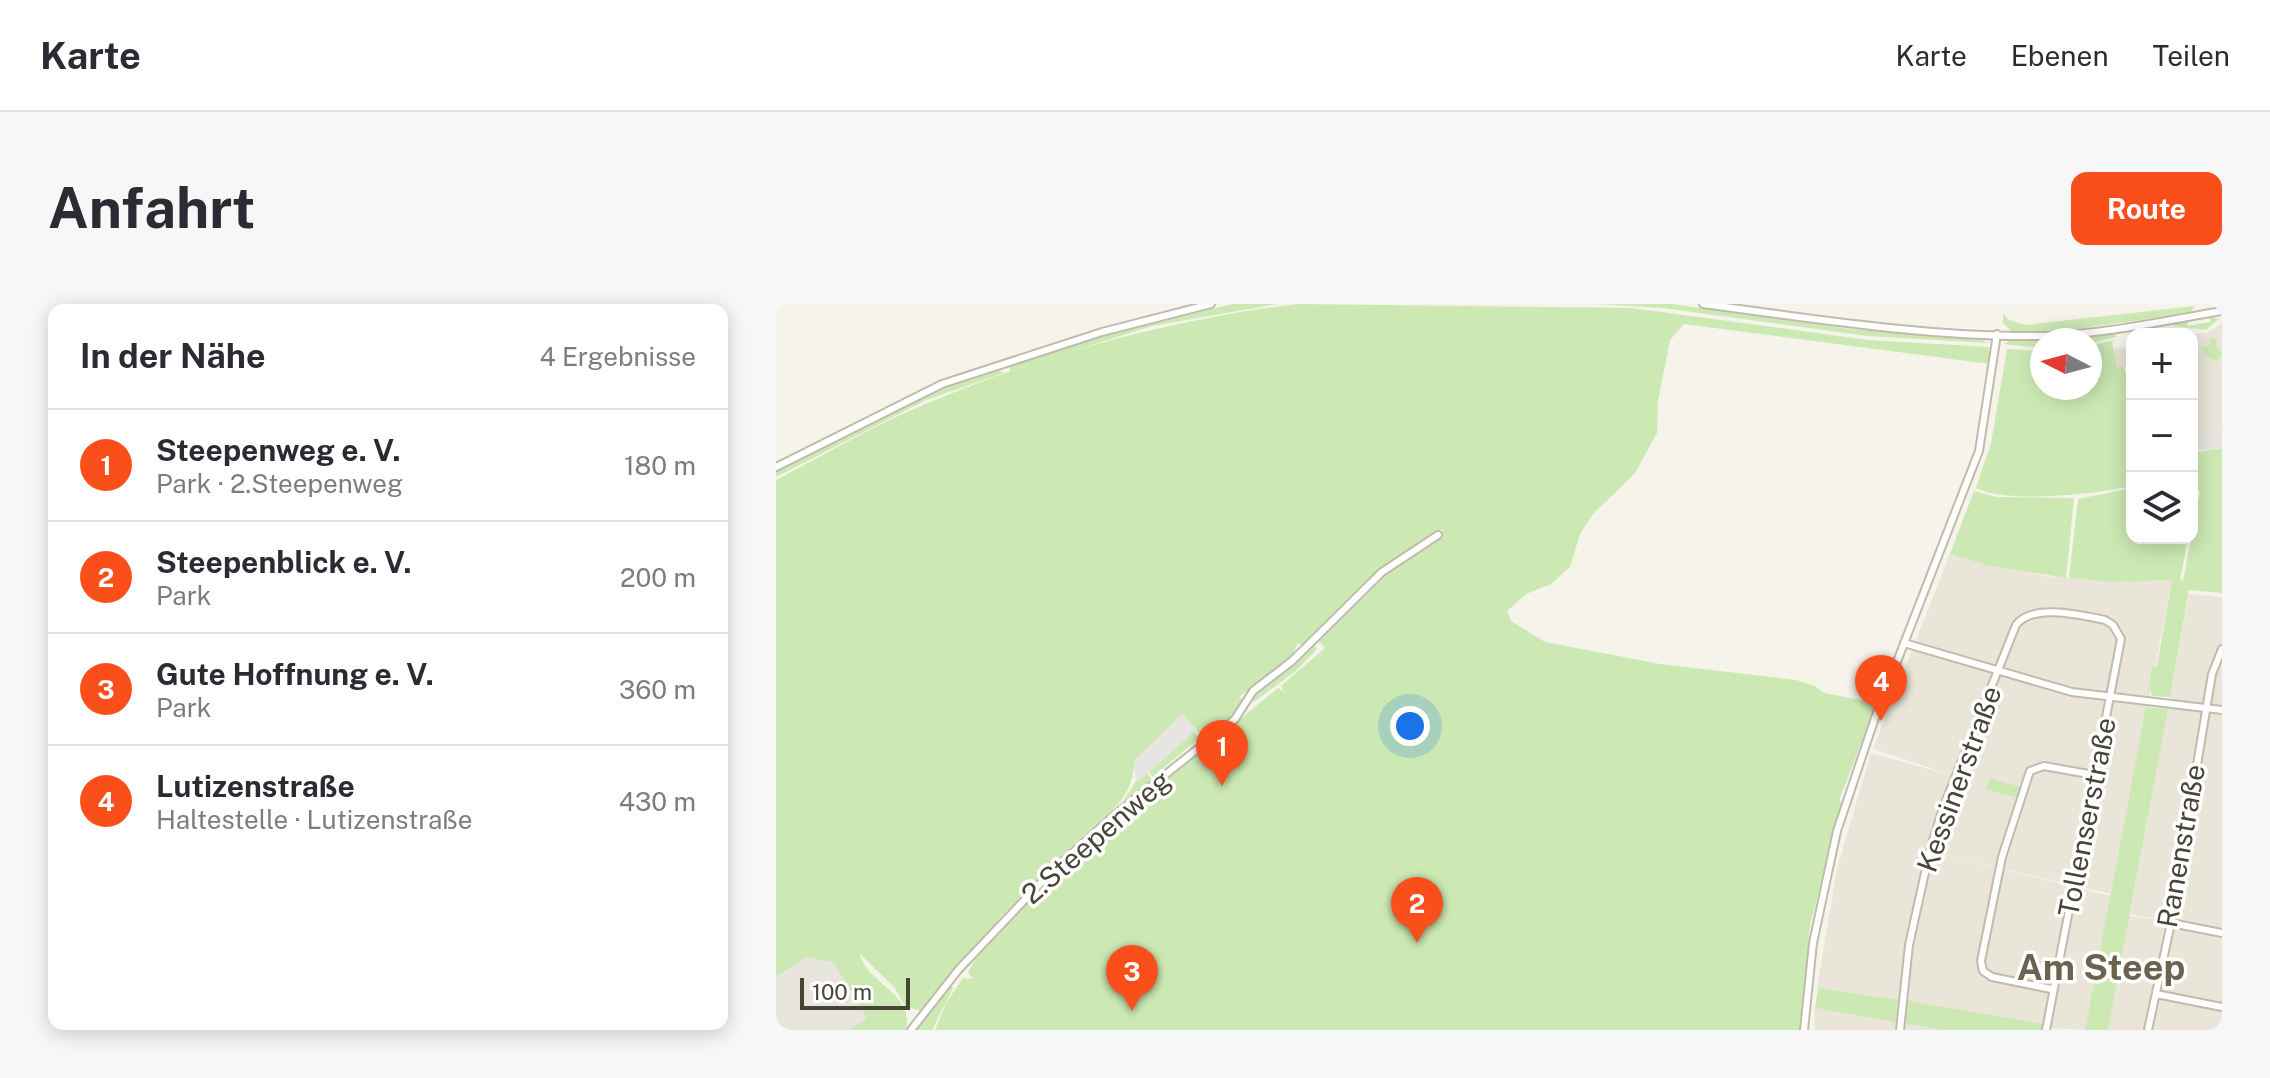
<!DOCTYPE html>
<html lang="de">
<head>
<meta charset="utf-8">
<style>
	:root { --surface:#fff; --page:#f7f7f7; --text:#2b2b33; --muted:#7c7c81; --line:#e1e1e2; --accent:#fb4f1b }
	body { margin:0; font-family:"Public Sans",sans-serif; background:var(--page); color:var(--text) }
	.controls { position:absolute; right:24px; top:24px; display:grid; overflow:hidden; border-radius:16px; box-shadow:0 4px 20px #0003 }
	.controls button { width:72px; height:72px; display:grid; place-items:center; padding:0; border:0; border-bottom:2px solid var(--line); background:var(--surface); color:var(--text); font:40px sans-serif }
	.compass { position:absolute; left:1254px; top:24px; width:72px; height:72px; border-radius:50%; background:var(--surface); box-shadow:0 4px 20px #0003; rotate:276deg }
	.scale { position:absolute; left:24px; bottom:20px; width:110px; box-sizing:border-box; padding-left:8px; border:4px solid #494438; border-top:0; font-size:22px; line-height:28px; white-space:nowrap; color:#494438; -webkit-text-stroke:6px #fff; paint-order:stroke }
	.you { position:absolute; left:634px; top:422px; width:28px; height:28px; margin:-20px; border:6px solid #fff; border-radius:50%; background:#1a73e8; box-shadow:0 0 0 12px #1a73e833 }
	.badge { display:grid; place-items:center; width:52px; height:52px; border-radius:50%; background:var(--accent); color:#fff; font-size:26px; font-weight:700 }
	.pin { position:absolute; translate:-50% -66px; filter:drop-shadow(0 2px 4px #0008) }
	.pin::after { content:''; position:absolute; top:42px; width:28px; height:24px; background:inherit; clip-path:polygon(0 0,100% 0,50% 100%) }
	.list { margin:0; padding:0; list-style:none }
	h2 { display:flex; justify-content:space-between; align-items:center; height:104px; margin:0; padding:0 32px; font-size:34px }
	h2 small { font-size:26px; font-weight:400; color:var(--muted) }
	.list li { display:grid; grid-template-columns:52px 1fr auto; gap:24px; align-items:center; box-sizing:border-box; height:112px; padding:0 32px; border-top:2px solid var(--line) }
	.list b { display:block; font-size:30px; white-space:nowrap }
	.list p { margin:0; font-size:26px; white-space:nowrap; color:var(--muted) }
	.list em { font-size:26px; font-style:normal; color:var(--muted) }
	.icon { flex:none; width:44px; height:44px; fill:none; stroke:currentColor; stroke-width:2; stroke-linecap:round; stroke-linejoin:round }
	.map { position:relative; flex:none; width:1446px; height:726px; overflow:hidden; border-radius:16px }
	header { display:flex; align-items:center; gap:48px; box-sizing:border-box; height:112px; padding:0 40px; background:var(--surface); border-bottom:2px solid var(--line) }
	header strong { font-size:38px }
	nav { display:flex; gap:44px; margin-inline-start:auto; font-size:28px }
	.intro { display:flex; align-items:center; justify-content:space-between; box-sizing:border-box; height:192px; padding:0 48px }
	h1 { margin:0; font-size:56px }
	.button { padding:20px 36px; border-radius:16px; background:var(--accent); color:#fff; font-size:28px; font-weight:700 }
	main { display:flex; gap:48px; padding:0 48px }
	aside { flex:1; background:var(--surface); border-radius:16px; box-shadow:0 4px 20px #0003 }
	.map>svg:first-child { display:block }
</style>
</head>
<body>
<header>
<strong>Karte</strong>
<nav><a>Karte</a><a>Ebenen</a><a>Teilen</a></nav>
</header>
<div class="intro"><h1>Anfahrt</h1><a class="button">Route</a></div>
<main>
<aside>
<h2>In der Nähe<small>4 Ergebnisse</small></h2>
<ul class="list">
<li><span class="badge">1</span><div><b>Steepenweg e. V.</b><p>Park · 2.Steepenweg</p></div><em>180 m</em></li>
<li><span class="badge">2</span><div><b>Steepenblick e. V.</b><p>Park</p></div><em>200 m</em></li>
<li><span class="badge">3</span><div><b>Gute Hoffnung e. V.</b><p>Park</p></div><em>360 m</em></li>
<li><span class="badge">4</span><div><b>Lutizenstraße</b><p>Haltestelle · Lutizenstraße</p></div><em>430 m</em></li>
</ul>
</aside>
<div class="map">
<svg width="1446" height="726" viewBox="0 0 1446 726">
	<rect width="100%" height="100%" fill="#f5f3ea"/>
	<path fill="#e9e5d8" d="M 1446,19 L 1446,122 L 1419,127 L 1416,30 L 1431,29 Z
		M 1356,42 L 1356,61 L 1341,64 L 1338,45 Z
		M 1174,250 L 1268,272 L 1337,278 L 1396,276 L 1335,590 L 1156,548 L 1335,592 L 1309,726 L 1273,724 L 1041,684 L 1061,565 L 1095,449 L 1178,472 L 1097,445 Z
		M 1413,290 L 1446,293 L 1446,726 L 1332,726 L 1353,612 L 1390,617 L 1354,610 Z
		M 1039,704 L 1168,726 L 1038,726 Z"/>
	<path fill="#e8e4de" d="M 1446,122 L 1446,144 L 1420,146 L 1416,128 Z
		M 32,653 L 58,659 L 92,715 L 73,726 L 0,726 L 0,672 Z"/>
	<path fill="#cce9b3" d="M 457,0 L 501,0 L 376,22 L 234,67 L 234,61 L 328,30 Z
		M 522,0 L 855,4 L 1092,36 L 1213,43 L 1214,60 L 908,20 L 894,36 L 882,97 L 881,129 L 859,169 L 817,210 L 804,230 L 794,263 L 775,280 L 750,290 L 731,307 L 735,317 L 769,338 L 884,360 L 1020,376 L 1039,382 L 1048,389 L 1101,399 L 1063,496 L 1066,498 L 1034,621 L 1024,726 L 159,726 L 170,699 L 187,674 L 197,675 L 192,668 L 199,656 L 229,620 L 301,548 L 309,551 L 313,548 L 307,543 L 502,384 L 508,388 L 505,382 L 549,344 L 541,335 L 609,268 L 664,232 L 667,225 L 605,266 L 528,341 L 522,339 L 515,355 L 464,392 L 466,399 L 458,413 L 429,436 L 407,410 L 358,457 C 359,474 350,494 337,505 C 272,561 201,634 145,707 L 129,702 L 119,684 L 84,650 C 90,679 139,690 130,726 L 73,726 L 91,714 L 58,659 L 32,653 L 0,672 L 0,176 C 50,150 100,120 152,99 C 266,51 400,14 522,0 Z
		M 818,0 L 896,0 L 1081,26 L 1202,33 L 1211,39 L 1092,32 L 887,4 Z
		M 1418,2 L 1415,9 L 1293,26 L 1236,28 L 1227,19 L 1227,9 L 1233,16 L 1249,21 Z
		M 1434,13 L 1443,15 L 1430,26 L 1398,22 L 1399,18 L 1411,17 L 1412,22 L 1434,18 Z
		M 1337,27 L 1341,33 L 1314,39 L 1276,36 Z
		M 1434,34 L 1441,35 L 1440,41 L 1446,50 L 1441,58 L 1427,50 L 1427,43 L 1434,41 Z
		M 1237,35 L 1266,36 L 1266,44 L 1227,40 Z
		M 1342,35 L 1336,38 L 1341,63 L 1348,63 L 1356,95 L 1356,182 C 1320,190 1232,200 1200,184 L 1215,139 L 1231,45 L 1266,47 L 1266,84 L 1314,84 L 1314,42 Z
		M 222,66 L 228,69 L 150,96 L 0,173 L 0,167 L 147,92 Z
		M 1416,133 L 1422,148 L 1446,144 L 1446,289 L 1413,286 L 1394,393 L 1376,392 L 1374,385 L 1371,391 L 1376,363 L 1381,362 L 1396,276 L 1337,278 L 1293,274 L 1302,195 L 1356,184 L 1356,234 L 1412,234 L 1404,276 L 1407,277 L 1424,188 L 1416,177 Z
		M 1198,187 L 1220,193 L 1298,194 L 1290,274 L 1215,262 L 1174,250 Z
		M 539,338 L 540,346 L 520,367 L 479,397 L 473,398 L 475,391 Z
		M 1370,403 L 1392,405 L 1332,726 L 1309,726 Z
		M 418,427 L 423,434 L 377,473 L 373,468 Z
		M 371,469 L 378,478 L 342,506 L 361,475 Z
		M 1214,474 L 1244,483 L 1241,494 L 1210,485 Z
		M 173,681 L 177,684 L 156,726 L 139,726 Z
		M 1042,684 L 1122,696 L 1120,718 L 1039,704 Z
		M 1128,696 L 1268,720 L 1267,726 L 1168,726 L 1126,719 Z"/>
	<path fill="#e7e5e1" d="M 407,409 L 420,426 L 363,477 L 359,473 L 358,457 Z"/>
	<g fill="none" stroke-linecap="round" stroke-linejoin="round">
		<defs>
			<path id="minor" d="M 927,0 C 1038,15 1152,33 1265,32 C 1325,31 1387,17 1446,7
				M 0,163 L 166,80 L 326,28 L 435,0
				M 1128,339 L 1296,388 L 1446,406
				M 1395,619 L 1446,629
				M 1275,685 L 1216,673 L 1207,667 L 1205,657 L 1226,553 L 1254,467 L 1268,462 L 1318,471
				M 1380,690 L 1446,703
				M 135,726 L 183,665 L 276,567 L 335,514 L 459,415 L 477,387 L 516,357 L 606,268 L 662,231
				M 1028,726 L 1037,639 L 1061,527 L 1099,414 L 1203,147 L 1221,30
				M 1124,726 L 1133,641 L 1154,546 L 1167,504 L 1240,321 C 1256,299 1305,311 1329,316 L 1337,321 L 1345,335 L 1270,726
				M 1372,726 L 1395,619 L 1436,370 L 1446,345"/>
		</defs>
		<use href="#minor" stroke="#c1bbac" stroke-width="10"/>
		<use href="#minor" stroke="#fff" stroke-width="6"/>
	</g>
	<g text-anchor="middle" stroke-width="7" stroke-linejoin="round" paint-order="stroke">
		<g font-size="28" fill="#494438" stroke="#fff">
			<text transform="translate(1183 475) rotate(-70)" y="10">Kessinerstraße</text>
			<text transform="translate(1311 513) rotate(-79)" y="10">Tollenserstraße</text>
			<text transform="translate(320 533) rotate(-41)" y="10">2.Steepenweg</text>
			<text transform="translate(1405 542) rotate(-80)" y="10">Ranenstraße</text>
		</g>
		<g font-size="36" font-weight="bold" fill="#6c634f" stroke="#fff">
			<text x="1325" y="676">Am Steep</text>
		</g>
	</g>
</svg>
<div class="controls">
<button>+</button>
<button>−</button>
<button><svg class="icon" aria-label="layers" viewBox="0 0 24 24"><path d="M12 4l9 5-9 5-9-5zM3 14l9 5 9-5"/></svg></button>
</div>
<svg class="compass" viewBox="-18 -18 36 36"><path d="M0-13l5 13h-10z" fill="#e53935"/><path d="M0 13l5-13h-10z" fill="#7c7c81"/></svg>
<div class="scale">100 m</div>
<div class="you"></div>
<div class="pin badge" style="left:446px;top:482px">1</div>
<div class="pin badge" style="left:641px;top:639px">2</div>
<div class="pin badge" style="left:356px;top:707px">3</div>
<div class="pin badge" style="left:1105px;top:417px">4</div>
</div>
</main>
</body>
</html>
